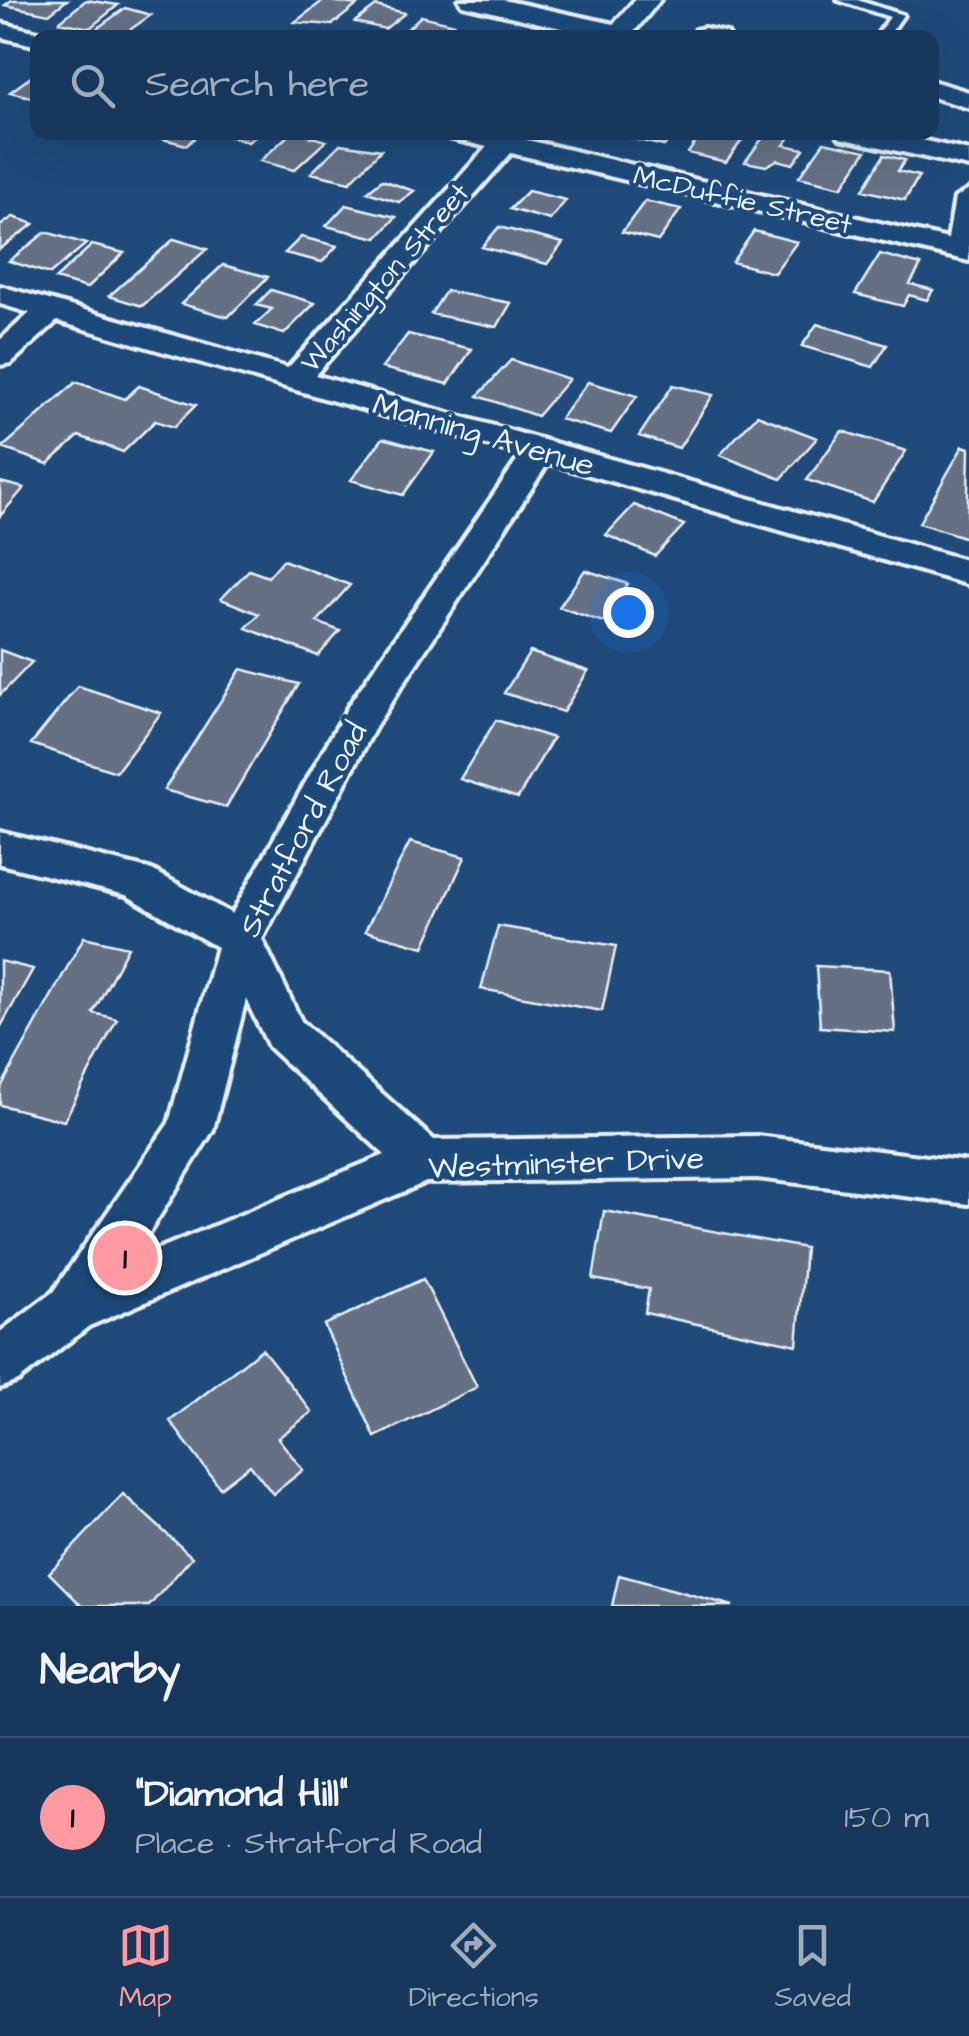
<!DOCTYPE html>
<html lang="en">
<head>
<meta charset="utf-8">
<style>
	:root { --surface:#17385c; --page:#203f62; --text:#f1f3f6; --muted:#9eacbb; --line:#365272; --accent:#ff9aa2 }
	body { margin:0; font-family:"Architects Daughter",sans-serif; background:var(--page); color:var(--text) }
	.you { position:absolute; left:628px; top:612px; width:35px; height:35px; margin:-25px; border:8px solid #fff; border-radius:50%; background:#1a73e8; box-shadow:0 0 0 15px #1a73e833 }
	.badge { display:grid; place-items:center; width:65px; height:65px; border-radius:50%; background:var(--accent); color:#111; font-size:32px; font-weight:700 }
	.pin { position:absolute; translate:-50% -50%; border:5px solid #fff; box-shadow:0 2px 10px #0006 }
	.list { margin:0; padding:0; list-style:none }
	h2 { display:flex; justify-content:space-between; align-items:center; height:130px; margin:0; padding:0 40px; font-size:42px }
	h2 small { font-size:32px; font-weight:400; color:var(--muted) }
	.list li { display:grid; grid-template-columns:65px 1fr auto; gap:30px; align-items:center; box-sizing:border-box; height:160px; padding:0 40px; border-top:2px solid var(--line) }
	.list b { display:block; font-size:38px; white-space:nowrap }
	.list p { margin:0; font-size:32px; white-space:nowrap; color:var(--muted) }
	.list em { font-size:32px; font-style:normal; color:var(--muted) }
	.icon { flex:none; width:55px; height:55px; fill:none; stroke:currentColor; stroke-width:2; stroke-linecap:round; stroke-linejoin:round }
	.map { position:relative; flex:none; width:969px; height:1606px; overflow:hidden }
	.search { position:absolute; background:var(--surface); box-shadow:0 10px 40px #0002; left:30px; right:30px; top:30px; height:110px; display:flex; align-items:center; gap:25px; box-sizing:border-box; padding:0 35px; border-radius:20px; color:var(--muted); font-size:38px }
	.sheet { height:290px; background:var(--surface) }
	nav { display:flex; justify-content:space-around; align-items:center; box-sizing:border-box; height:140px; border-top:2px solid var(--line); background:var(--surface); font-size:28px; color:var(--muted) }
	nav a { display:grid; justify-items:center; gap:5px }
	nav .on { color:var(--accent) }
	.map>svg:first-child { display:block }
</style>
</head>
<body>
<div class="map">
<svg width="969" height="1606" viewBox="0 0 969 1606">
	<rect width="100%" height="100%" fill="#1f4a7a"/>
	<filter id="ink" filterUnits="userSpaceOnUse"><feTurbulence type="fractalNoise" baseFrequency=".01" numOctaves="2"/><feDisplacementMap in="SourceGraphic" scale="20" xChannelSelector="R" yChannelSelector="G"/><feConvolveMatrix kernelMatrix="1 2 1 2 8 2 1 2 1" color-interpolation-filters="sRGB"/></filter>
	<g filter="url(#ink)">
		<path fill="#657085" stroke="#e8f1f8" stroke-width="2.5" d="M 12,0 L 67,0 L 49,14 L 5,5 Z
			M 86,0 L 118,5 L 90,28 L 59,22 Z
			M 324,0 L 357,5 L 332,25 L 295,22 Z
			M 376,6 L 405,13 L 385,29 L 355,22 Z
			M 125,8 L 151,15 L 121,36 L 95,30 Z
			M 421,16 L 454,24 L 440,38 L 398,38 Z
			M 38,72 L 38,99 L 10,92 Z
			M 159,132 L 201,132 L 187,145 L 155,137 Z
			M 218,132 L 260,132 L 248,142 Z
			M 292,132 L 309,132 L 318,135 L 312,137 L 326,141 L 294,170 L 260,161 Z
			M 635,132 L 676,132 L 664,146 L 630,138 Z
			M 703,132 L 748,132 L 726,162 L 688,153 Z
			M 767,132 L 791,136 L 784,145 L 804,149 L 793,164 L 777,160 L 766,166 L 745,162 Z
			M 824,142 L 866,151 L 842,187 L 799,177 Z
			M 340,144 L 381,150 L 350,182 L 311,173 Z
			M 884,155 L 905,160 L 898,171 L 919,176 L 905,200 L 863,190 Z
			M 382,180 L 414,191 L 399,202 L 367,192 Z
			M 528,191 L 566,200 L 550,220 L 510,209 Z
			M 645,201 L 681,209 L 658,241 L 622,232 Z
			M 346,205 L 396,217 L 377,238 L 326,226 Z
			M 13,217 L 34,224 L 0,249 L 0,226 Z
			M 499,227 L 563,243 L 547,264 L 482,247 Z
			M 754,231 L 797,242 L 774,273 L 732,262 Z
			M 46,232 L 86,244 L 50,274 L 9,261 Z
			M 301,237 L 337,246 L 322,262 L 285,253 Z
			M 174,239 L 207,249 L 142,306 L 109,296 Z
			M 92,245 L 124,253 L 87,288 L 55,279 Z
			M 880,254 L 921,265 L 910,284 L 933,290 L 927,300 L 909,295 L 903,306 L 855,294 Z
			M 223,265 L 268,277 L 228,317 L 181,304 Z
			M 271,290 L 315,303 L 284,334 L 255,325 L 272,309 L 256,305 Z
			M 446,291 L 511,303 L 497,327 L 431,314 Z
			M 817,324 L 887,345 L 873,367 L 802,346 Z
			M 408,334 L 472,349 L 448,384 L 382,368 Z
			M 511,360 L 569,379 L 537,416 L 478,396 Z
			M 76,382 L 125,399 L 139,386 L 196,405 L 174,427 L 155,421 L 123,452 L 79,436 L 48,464 L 2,448 Z
			M 588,382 L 637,396 L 611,433 L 560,419 Z
			M 673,385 L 713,395 L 679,448 L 639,436 Z
			M 757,415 L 817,438 L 781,479 L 720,455 Z
			M 842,431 L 906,451 L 873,502 L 807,480 Z
			M 383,438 L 434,452 L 403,495 L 351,480 Z
			M 963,446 L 969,448 L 967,538 L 919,523 Z
			M 0,482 L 24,488 L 0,516 Z
			M 634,505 L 684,525 L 655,556 L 606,535 Z
			M 283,560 L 350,585 L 317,622 L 340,631 L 318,656 L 246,628 L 259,614 L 221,599 L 249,570 L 268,577 Z
			M 585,570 L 628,584 L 603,622 L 559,607 Z
			M 0,650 L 32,662 L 0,695 Z
			M 530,652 L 588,671 L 563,712 L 504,693 Z
			M 241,669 L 299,684 L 226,807 L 164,790 Z
			M 78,686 L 161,713 L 116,772 L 31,744 Z
			M 496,720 L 553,738 L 518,798 L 460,779 Z
			M 410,842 L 465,857 L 424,947 L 365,931 Z
			M 498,926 L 616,946 L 602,1011 L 481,989 Z
			M 84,937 L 128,947 L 93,1013 L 117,1019 L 64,1121 L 0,1105 L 0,1089 Z
			M 0,961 L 33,969 L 0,1028 Z
			M 816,966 L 890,970 L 895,1032 L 820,1027 Z
			M 604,1211 L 805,1248 L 797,1345 L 645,1313 L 649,1289 L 593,1279 Z
			M 423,1279 L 477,1387 L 375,1437 L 324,1325 Z
			M 262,1349 L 312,1412 L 278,1438 L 303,1470 L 273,1494 L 250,1465 L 220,1488 L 170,1421 Z
			M 123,1494 L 192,1557 L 149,1606 L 82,1606 L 49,1573 Z
			M 619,1575 L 733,1606 L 612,1606 Z"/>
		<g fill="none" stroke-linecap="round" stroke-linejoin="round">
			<defs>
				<path id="service" d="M 838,0 L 857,0 L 903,15 L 887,38 L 875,38 L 890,17 Z"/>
				<path id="minor" d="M 459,0 L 503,0 L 614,24 L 635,0 L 660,0 L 629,38 L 603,38 L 463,5 Z
					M 0,23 L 47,34 L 49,38 L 38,38 L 38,46 L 0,37 Z
					M 704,28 L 727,33 L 730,38 L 693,38 L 695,30 Z
					M 932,81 L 969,92 L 969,108 L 932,97 Z
					M 445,132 L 528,132 L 523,139 L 948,239 L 955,198 L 969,190 L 969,261 L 511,153 L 315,375 L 969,561 L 969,585 L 548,463 L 378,722 L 262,939 L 301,1021 L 434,1140 L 757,1136 L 969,1162 L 969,1204 L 757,1178 L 426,1182 L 89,1326 L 18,1381 L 0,1388 L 0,1332 L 53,1292 L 169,1123 L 217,947 L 126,895 L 0,864 L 0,832 L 152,870 L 232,914 L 349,705 L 521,455 L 57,321 L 11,363 L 0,365 L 0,340 L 30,313 L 0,304 L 0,286 L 288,368 L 487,147 L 449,138 ZM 246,999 L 269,1047 L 385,1155 L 132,1260 L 213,1130 Z
					M 836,132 L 887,132 L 969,151 L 969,167 L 840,138 Z"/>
			</defs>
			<use href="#service" stroke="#e8f1f8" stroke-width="8"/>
			<use href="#minor" stroke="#e8f1f8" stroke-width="8"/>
			<use href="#service" fill="#1f4a7a" fill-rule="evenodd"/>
			<use href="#minor" fill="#1f4a7a" fill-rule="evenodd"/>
		</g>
	</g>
	<g text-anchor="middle" stroke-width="8" stroke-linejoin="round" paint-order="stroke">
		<g font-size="28" fill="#e8f1f8" stroke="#1f4a7a">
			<text transform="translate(743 199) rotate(13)" y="10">McDuffie Street</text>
			<text transform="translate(384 277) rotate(-49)" y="10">Washington Street</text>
		</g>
		<g font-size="32" fill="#e8f1f8" stroke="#1f4a7a">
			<text transform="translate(484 434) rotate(16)" y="11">Manning Avenue</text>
			<text transform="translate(302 829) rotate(-62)" y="11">Stratford Road</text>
			<text transform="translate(566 1162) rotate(-2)" y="11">Westminster Drive</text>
		</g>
	</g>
</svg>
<div class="you"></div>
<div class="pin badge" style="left:125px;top:1258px">1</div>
<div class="search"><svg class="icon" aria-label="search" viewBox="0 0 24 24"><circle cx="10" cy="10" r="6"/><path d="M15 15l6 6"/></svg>Search here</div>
</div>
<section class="sheet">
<h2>Nearby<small></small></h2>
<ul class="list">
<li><span class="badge">1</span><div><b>&quot;Diamond Hill&quot;</b><p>Place · Stratford Road</p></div><em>150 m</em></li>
</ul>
</section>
<nav>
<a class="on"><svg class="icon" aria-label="map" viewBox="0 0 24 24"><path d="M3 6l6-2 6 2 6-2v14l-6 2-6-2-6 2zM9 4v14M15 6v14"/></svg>Map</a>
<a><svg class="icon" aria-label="directions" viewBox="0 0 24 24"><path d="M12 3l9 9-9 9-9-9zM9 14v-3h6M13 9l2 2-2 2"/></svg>Directions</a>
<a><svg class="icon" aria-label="saved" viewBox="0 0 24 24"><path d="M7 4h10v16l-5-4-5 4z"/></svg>Saved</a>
</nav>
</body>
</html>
